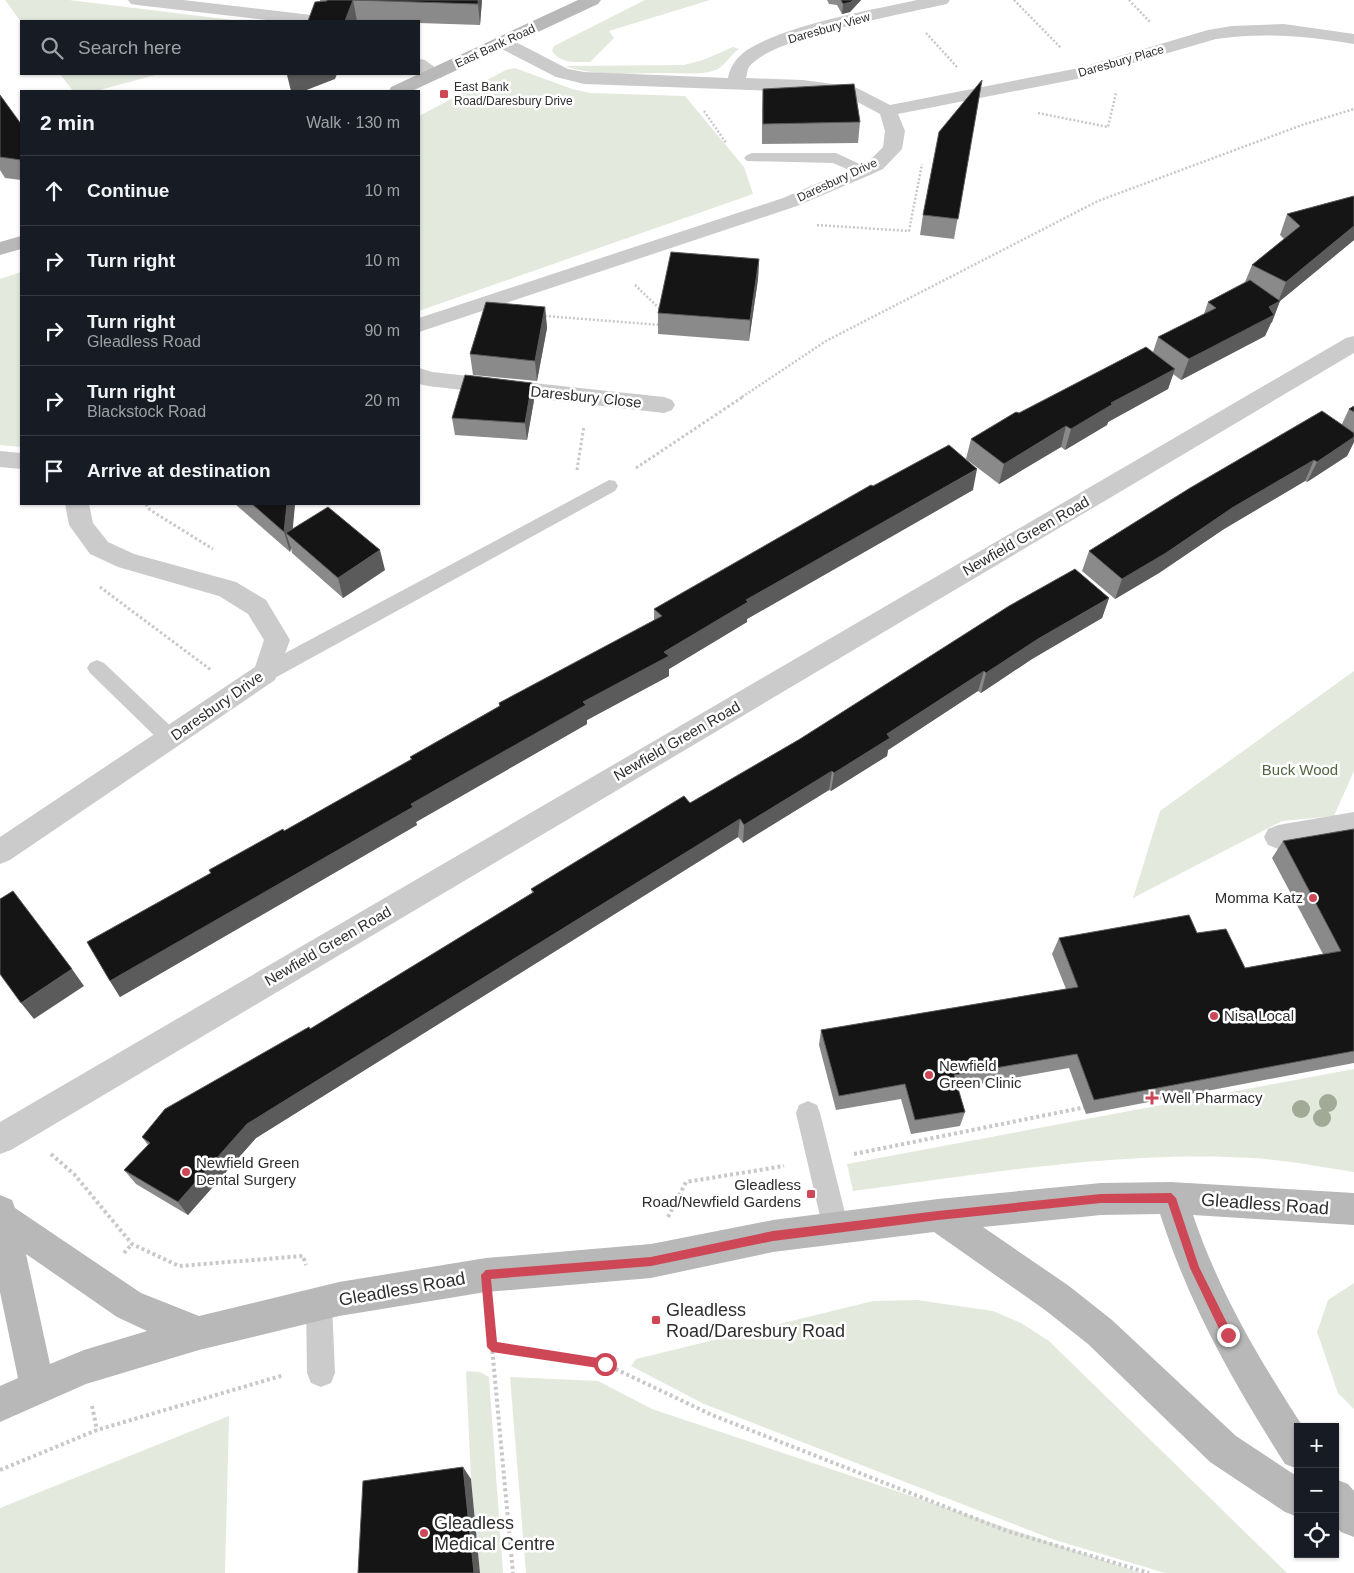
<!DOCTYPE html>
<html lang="en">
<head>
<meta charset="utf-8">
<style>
	:root { --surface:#171b24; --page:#20242c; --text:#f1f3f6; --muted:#9ea1a6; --line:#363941 }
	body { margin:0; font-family:Helvetica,sans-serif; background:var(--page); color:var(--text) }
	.controls { position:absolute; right:15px; bottom:15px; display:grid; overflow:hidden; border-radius:0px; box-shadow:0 1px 4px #0004 }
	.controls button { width:45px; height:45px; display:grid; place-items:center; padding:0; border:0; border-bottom:1px solid var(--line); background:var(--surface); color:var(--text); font:25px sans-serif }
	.stop { position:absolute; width:15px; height:15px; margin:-11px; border:4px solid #ce4756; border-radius:50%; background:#fff }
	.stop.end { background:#ce4756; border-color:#fff; box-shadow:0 1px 5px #0008 }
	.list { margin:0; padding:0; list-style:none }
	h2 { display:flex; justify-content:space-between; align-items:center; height:65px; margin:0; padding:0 20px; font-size:21px }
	h2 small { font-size:16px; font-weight:400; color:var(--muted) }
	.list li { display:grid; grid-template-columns:32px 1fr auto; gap:15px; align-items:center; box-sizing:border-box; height:70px; padding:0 20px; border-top:1px solid var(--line) }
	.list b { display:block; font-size:19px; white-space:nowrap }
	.list p { margin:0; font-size:16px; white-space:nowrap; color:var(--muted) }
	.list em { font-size:16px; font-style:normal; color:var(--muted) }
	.icon { flex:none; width:28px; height:28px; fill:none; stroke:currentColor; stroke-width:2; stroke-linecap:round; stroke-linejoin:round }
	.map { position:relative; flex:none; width:1354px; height:1573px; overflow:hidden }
	.search { position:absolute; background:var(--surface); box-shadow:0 1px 4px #0004; left:20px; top:20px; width:400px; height:55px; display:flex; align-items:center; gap:12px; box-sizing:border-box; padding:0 18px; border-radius:0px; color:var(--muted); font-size:19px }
	.panel { position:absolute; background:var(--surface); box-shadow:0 1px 4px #0004; left:20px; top:90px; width:400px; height:415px; border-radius:0px }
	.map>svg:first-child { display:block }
</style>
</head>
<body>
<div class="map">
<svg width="1354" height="1573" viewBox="0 0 1354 1573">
	<rect width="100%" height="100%" fill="#fff"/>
	<path fill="#e4e9de" d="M 5,0 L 69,0 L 241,21 L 21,22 Z
		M 645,0 L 710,0 L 609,31 L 614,38 L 590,62 C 575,62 561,64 552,51 L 554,46 Z
		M 733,47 L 739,49 C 730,55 724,68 713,71 C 699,75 683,73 668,73 C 634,73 597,77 565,66 L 684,65 L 703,60 Z
		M 515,68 L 572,89 L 590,93 L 685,96 L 744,167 L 753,194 L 419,311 L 419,116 L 506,70 Z
		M 60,74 L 159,74 L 96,91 L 73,91 Z
		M 21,272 L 21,447 L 0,445 L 0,279 Z
		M 1354,671 L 1354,771 L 1334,816 L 1282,821 L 1133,898 L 1160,811 Z
		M 1354,1069 L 1354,1172 C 1321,1167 1286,1160 1253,1158 C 1119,1150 985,1174 853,1191 L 847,1164 Z
		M 1354,1283 L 1354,1409 L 1338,1393 L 1317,1332 L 1328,1300 Z
		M 917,1300 L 993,1311 L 1021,1323 L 1049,1341 L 1287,1573 L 1165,1573 L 1055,1540 L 704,1404 L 631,1366 L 636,1359 L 873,1301 Z
		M 466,1371 L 480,1372 L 489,1377 L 503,1573 L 480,1573 L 471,1479 Z
		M 510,1377 L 598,1381 L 652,1409 L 1141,1573 L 526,1573 Z
		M 229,1416 L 225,1573 L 0,1573 L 0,1508 Z"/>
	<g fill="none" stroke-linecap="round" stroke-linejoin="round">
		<path stroke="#c8c8c8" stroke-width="2.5" stroke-dasharray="2 2" stroke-linecap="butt" d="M 1014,0 L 1061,48
			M 1129,0 L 1150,22
			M 926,33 L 957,67
			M 704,111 L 726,143
			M 1038,113 L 1108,127 L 1116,93
			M 817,225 L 909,231 L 922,164
			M 635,285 L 661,310
			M 545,316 L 661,325
			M 742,397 L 826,341 L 1098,201 L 1302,125 L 1354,109"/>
		<path stroke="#c8c8c8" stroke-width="3" stroke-dasharray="2.5 2.5" stroke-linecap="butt" d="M 636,468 L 744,396
			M 577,470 L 584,426
			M 146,504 L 150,510 L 213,549
			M 100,587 L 211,670"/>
		<path stroke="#c8c8c8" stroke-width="4" stroke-dasharray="3 3" stroke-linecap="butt" d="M 51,1154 L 74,1174 L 132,1244 L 179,1266 L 303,1256 L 306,1265
			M 854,1154 L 1086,1107
			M 668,1217 L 686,1182 L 784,1166
			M 124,1253 L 132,1244
			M 489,1315 L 513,1573
			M 492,1347 L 605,1364 L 712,1415 L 1007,1531 L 1149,1573
			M 92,1406 L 97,1430
			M 0,1470 L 97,1430 L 284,1375"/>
		<path fill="#cbcbcb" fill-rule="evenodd" d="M 752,153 L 836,153 L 868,168 L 871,171 L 863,176 L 833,163 L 747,161 L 744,158 L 747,155 Z
			M 609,480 L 615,481 L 618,486 L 615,491 L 273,679 L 266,681 L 259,679 L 256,673 L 259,667 Z
			M 97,660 L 104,663 L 178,733 L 181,739 L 178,745 L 171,747 L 164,745 L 90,673 L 87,668 L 90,663 Z
			M 808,1101 L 817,1105 L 820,1113 L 849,1229 L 845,1238 L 836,1242 L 827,1238 L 823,1229 L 796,1113 L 799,1105 Z
			M 319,1291 L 328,1295 L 332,1304 L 335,1373 L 331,1383 L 321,1387 L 311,1383 L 307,1373 L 306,1304 L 310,1295 Z"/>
		<path fill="#cbcbcb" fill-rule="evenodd" d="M 128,0 L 183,0 L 320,16 L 326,17 L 329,21 L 276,21 L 137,5 L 131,4 Z
			M 917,0 L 950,0 L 947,4 C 908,13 771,37 749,67 C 747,70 747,75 746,78 L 803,80 L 855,87 L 890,105 L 1079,68 L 1208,30 L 1232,26 L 1284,24 L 1354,34 L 1354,44 C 1308,36 1263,32 1216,39 L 1082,78 L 898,114 L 905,131 L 902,149 L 883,169 L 870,175 L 797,206 L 419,332 L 419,318 L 783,198 L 856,167 L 869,161 L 883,147 L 885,131 L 880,114 L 850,98 L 803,92 L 584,84 L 556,77 L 496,46 L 493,42 L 496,38 L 508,38 L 568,69 L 584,72 L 728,78 C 730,66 737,57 747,50 C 786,25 871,10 917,0 Z
			M 419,59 L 425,60 L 444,74 L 441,78 L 429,78 L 419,72 Z
			M 1354,336 L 1354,353 L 11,1150 L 0,1154 L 0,1122 L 1346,338 Z
			M 419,368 L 432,372 L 664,397 L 672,400 L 675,405 L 672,410 L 664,413 L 428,386 L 419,384 Z
			M 0,451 L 21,453 L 21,469 L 0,467 Z
			M 65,504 L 89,504 L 93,523 L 108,542 L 134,554 L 236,582 L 266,600 L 290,640 L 275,680 L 10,860 L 0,864 L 0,837 L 255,667 L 264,640 L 248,614 L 219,596 L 118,567 L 90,554 L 69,525 Z
			M 1354,812 L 1354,836 L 1278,849 L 1268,845 L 1264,837 L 1268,829 L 1278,825 Z"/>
		<path fill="#b8b8b8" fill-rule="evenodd" d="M 578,0 L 601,0 L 598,4 L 412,91 L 389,91 L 391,87 Z
			M 21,236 L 21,249 L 0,255 L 0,242 Z
			M 1171,1182 L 1354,1193 L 1354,1225 L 1193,1215 C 1219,1292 1259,1359 1303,1427 L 1298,1427 L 1298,1469 L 1285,1464 C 1232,1380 1191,1309 1160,1214 L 1101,1215 L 983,1227 L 1069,1286 L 1112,1320 L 1236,1436 L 1298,1477 L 1298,1517 L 1285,1512 L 1210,1462 L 1088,1344 L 1045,1310 L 934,1232 L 773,1252 L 651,1278 L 486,1292 L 339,1316 L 199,1350 L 86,1384 L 0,1422 L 0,1386 L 18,1378 L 0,1292 L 0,1195 L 12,1200 L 15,1208 L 141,1293 L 199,1316 L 339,1282 L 486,1258 L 651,1244 L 773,1220 L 938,1199 L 1101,1183 ZM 26,1254 L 117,1317 L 147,1331 L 84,1350 L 50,1364 Z
			M 1335,1479 L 1348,1484 L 1354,1491 L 1354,1537 L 1341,1532 L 1335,1525 Z"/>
	</g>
	<g fill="#a0aa96">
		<circle cx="1328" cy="1103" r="9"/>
		<circle cx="1301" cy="1109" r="9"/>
		<circle cx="1322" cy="1118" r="9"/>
	</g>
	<path fill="#8a8a8a" d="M 320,0 L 324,0 L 325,1 L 324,0 L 482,0 L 480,25 L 419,23 L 419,21 L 308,21 L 320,2 Z
		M 827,0 L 861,0 L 850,12 L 842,14 L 837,5 L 829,4 Z
		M 982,80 L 954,239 L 920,235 L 923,215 Z
		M 763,89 L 860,122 L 858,143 L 762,144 L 762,110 Z
		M 0,95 L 21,124 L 21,180 L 5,178 L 0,170 Z
		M 1354,196 L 1354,240 L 1280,301 L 1272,322 L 1271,323 L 1265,336 L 1181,380 L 1173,374 L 1168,389 L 1108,422 L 1107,425 L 1065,450 L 1061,447 L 999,484 L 966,459 L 971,439 L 1153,352 L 1158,337 L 1204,314 L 1208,302 L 1245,282 L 1252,265 L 1284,239 L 1280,235 L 1287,214 Z
		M 759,259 L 758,279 L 749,341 L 658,334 L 658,313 Z
		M 545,307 L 547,328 L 537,381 L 473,375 L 470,354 Z
		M 534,400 L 527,440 L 455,435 L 452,418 Z
		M 1354,406 L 1354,442 L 1347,456 L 1307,482 L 1305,481 L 1224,529 L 1159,573 L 1115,599 L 1082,571 L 1089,551 L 1342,424 L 1349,409 Z
		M 873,486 L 973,490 L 747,619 L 747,622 L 669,669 L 669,676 L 587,720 L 587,724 L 416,822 L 417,825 L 120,997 L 110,981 L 284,831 L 411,760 L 410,757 L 499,706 L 499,703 L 654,621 L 654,609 Z
		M 235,504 L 295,504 L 292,529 L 385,570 L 343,598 L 292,553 L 291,548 L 290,552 Z
		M 1109,598 L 1102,618 L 1032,659 L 981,693 L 978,691 L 888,750 L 887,756 L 831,791 L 829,790 L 743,843 L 738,837 L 256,1138 L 188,1215 L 136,1184 L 124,1170 L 148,1145 L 142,1137 L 310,1029 L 532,893 L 531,889 L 690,803 Z
		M 1354,829 L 1354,1063 L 1086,1114 L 1069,1068 L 958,1088 L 965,1112 L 960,1126 L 911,1134 L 901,1099 L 836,1110 L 819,1045 L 821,1030 L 1066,989 L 1052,954 L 1059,938 L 1197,933 L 1245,968 L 1323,954 L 1272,858 L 1283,841 Z"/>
	<path fill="#5b5b5b" d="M 353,0 L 357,21 L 345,21 Z
		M 478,0 L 482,0 L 480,25 L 478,4 Z
		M 853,0 L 861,0 L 850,12 L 842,14 L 843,4 Z
		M 291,74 L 337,74 L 335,79 L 304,91 L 291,91 L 287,75 Z
		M 1354,226 L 1354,240 L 1280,301 L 1272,322 L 1271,323 L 1265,336 L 1181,380 L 1189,359 L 1269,307 L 1278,302 L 1286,282 Z
		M 759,259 L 758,279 L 749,341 L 750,320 Z
		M 545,307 L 547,328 L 537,381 L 535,361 Z
		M 1175,369 L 1168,389 L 1108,422 L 1107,425 L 1065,450 L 1071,429 L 1111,403 Z
		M 532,383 L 534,400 L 527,440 L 525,423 Z
		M 1066,426 L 1061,447 L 999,484 L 1004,464 Z
		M 1354,437 L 1354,442 L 1347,456 L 1307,482 L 1317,462 Z
		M 1314,460 L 1305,481 L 1224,529 L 1159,573 L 1115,599 L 1122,579 L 1232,508 Z
		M 977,469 L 973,490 L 747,619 L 747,622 L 669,669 L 669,676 L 587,720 L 587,724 L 416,822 L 417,825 L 120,997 L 110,981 L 583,702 L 746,600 Z
		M 287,504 L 295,504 L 292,538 L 286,533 L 291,548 L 290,552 L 284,532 Z
		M 380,550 L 385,570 L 343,598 L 338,578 Z
		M 1109,598 L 1102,618 L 1032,659 L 981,693 L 986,673 L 1038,639 Z
		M 984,671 L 978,691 L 888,750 L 887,756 L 831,791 L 834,773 L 887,734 Z
		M 832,771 L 829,790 L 743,843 L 744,825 Z
		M 740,819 L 738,837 L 256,1138 L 188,1215 L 178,1202 L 247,1124 Z
		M 72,969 L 84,986 L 34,1019 L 21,1003 Z
		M 463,1467 L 471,1479 L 480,1573 L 474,1573 Z"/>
	<path fill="#151515" stroke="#5b5b5b" d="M 327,0 L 478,0 L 478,4 L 353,0 L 345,21 L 308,21 L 315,2 L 327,1 Z
		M 841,0 L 853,0 L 851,2 L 843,4 Z
		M 982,80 L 958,219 L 923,215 L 939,132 Z
		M 854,84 L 860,122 L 763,124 L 763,89 Z
		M 0,95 L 21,124 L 21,160 L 0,157 Z
		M 1354,196 L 1354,226 L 1286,282 L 1252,265 L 1300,226 L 1287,214 Z
		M 671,252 L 759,259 L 750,320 L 658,313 Z
		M 1250,280 L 1280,301 L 1269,307 L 1274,315 L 1189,359 L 1158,337 L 1216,308 L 1208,302 Z
		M 486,302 L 545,307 L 535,361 L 470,354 Z
		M 1146,347 L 1175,369 L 1111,403 L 1113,404 L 1071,429 L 1066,426 L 1004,464 L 971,439 L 1016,412 L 1019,413 Z
		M 465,375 L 532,383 L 525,423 L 452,418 Z
		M 1354,406 L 1354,412 L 1349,409 Z
		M 1322,411 L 1354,433 L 1354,437 L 1317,462 L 1314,460 L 1232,508 L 1166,553 L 1122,579 L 1089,551 L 1190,488 Z
		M 949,445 L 977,469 L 746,600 L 748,602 L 664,652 L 669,656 L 583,702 L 586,705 L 411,804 L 413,807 L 110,981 L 87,942 L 211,873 L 209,870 L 283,829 L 284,831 L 412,759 L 410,757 L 500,706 L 499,703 L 662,616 L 654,609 L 871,485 L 873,486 Z
		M 252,504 L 287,504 L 284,532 Z
		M 328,507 L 380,550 L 338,578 L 286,533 Z
		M 1075,569 L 1109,598 L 1038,639 L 986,673 L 984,671 L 887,734 L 890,738 L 834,773 L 832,771 L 744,825 L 740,819 L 247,1124 L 178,1202 L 124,1170 L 150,1143 L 142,1137 L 165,1109 L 309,1027 L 310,1029 L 534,892 L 531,889 L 684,796 L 690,803 L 800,739 L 1009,606 Z
		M 1354,829 L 1354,1051 L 1094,1100 L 1077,1054 L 954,1075 L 965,1112 L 915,1120 L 905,1084 L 839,1096 L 821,1030 L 1078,987 L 1059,938 L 1189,915 L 1197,933 L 1226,929 L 1245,968 L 1341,951 L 1283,841 Z
		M 13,891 L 72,969 L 21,1003 L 0,974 L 0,899 Z
		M 463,1467 L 474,1573 L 358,1573 L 363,1481 Z"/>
	<path fill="#ce4756" d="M 1171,1193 L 1176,1198 L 1199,1267 L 1233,1335 L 1228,1340 L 1224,1339 L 1190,1268 L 1168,1203 L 1101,1203 L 938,1220 L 773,1241 L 651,1266 L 491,1279 L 497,1342 L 605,1359 L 610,1364 L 605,1369 L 492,1352 L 487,1347 L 481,1275 L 486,1270 L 651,1257 L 773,1231 L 938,1211 L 1101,1194 Z"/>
	<g fill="#ce4756" stroke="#fff" stroke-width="2">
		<rect x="439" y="89" width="10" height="10" rx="2.5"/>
		<circle cx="1313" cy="898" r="5"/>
		<circle cx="1214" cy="1016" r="5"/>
		<circle cx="929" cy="1075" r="5"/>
		<path d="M1149.5 1090.5h5v5h5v5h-5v5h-5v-5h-5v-5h5z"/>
		<circle cx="186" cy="1172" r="5"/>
		<rect x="806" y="1189" width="10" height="10" rx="2.5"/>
		<rect x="651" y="1315" width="10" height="10" rx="2.5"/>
		<circle cx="424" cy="1533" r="5"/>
	</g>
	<g text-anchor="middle" stroke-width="5" stroke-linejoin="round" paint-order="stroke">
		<g font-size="12" fill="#2e2e2e" stroke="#fff">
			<text transform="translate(829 28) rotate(-16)" y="4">Daresbury View</text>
			<text transform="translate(495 46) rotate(-25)" y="4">East Bank Road</text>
			<text transform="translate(1121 61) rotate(-16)" y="4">Daresbury Place</text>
			<text transform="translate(837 180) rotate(-25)" y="4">Daresbury Drive</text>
		</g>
		<g font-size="12" fill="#2e2e2e" stroke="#fff" text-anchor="start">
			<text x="454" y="91">East Bank<tspan x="454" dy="14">Road/Daresbury Drive</tspan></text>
		</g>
		<g font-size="15" fill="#2e2e2e" stroke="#fff">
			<text transform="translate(586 397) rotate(6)" y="5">Daresbury Close</text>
			<text transform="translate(1026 536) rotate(-30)" y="5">Newfield Green Road</text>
			<text transform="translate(217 706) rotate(-35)" y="5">Daresbury Drive</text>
			<text transform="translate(677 741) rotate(-30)" y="5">Newfield Green Road</text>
			<text transform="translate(328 946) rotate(-30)" y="5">Newfield Green Road</text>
		</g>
		<g font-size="15" fill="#536441" stroke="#fff">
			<text x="1300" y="775">Buck Wood</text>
		</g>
		<g font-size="15" fill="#2e2e2e" stroke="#fff" text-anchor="start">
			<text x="1303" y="903" text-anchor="end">Momma Katz</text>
			<text x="1224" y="1021">Nisa Local</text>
			<text x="939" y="1071">Newfield<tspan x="939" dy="17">Green Clinic</tspan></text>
			<text x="1162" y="1103">Well Pharmacy</text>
			<text x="196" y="1168">Newfield Green<tspan x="196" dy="17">Dental Surgery</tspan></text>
			<text x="801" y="1190" text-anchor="end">Gleadless<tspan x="801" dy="17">Road/Newfield Gardens</tspan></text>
		</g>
		<g font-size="18" fill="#2e2e2e" stroke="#fff">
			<text transform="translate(1265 1204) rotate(4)" y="6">Gleadless Road</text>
			<text transform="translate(402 1289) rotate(-10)" y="6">Gleadless Road</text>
		</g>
		<g font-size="18" fill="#2e2e2e" stroke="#fff" text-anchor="start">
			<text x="666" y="1316">Gleadless<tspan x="666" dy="21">Road/Daresbury Road</tspan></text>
			<text x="434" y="1529">Gleadless<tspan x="434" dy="21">Medical Centre</tspan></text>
		</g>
	</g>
</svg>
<div class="controls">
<button>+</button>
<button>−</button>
<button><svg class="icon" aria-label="locate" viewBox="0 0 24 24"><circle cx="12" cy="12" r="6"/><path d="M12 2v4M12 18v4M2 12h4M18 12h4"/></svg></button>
</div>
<div class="stop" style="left:605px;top:1364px"></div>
<div class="stop end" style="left:1228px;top:1335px"></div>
<div class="search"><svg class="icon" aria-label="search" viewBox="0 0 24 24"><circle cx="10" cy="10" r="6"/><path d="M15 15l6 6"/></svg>Search here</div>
<section class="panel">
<h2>2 min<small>Walk · 130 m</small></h2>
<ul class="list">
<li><svg class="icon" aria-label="ahead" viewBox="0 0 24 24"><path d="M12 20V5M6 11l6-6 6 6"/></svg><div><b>Continue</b></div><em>10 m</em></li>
<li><svg class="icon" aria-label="right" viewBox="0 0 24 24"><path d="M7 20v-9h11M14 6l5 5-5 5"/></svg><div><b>Turn right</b></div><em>10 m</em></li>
<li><svg class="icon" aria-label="right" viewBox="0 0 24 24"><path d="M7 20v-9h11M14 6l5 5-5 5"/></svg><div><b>Turn right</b><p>Gleadless Road</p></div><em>90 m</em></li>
<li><svg class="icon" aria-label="right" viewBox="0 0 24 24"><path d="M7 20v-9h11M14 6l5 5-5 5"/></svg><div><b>Turn right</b><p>Blackstock Road</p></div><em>20 m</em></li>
<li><svg class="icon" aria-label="arrive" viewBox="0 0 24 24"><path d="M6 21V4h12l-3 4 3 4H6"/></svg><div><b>Arrive at destination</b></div></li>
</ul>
</section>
</div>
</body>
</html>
